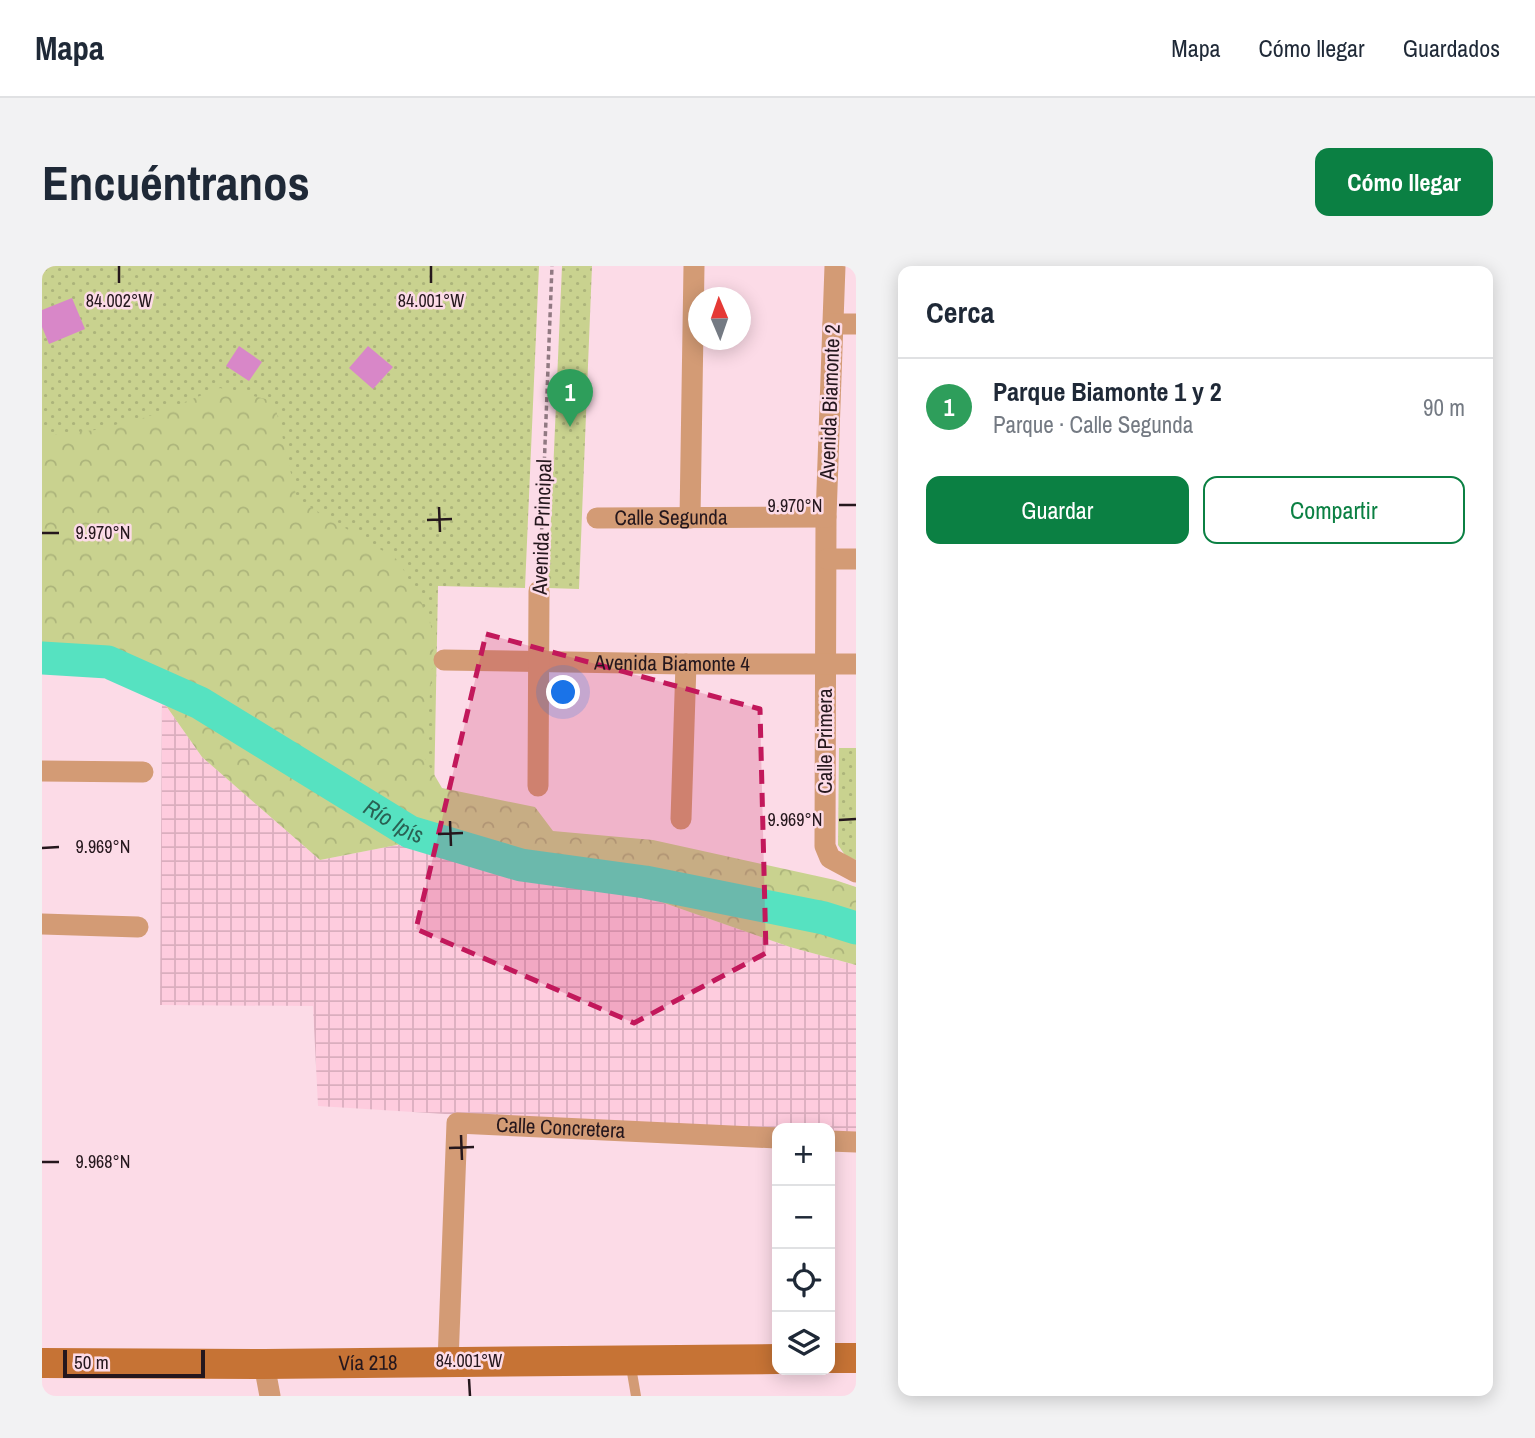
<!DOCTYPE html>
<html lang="es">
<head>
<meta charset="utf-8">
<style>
	:root { --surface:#fff; --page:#f2f2f3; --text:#1f2937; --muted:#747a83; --line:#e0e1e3; --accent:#0b8043 }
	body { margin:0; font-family:"Archivo Narrow",sans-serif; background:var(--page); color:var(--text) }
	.controls { position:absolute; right:21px; bottom:21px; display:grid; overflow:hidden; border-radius:14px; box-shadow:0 4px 18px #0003 }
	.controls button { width:63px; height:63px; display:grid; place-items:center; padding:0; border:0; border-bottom:2px solid var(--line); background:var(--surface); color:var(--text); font:35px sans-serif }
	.compass { position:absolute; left:646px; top:21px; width:63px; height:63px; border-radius:50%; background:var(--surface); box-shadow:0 4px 18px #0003; rotate:358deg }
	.scale { position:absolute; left:21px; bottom:18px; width:142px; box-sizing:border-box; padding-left:7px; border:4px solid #25171d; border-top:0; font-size:19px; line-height:24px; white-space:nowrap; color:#25171d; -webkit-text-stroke:5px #fcdbe7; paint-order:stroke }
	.you { position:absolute; left:522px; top:427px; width:24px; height:24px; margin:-18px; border:5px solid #fff; border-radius:50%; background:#1a73e8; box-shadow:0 0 0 10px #1a73e833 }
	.badge { display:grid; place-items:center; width:46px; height:46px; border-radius:50%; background:var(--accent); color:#fff; font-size:23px; font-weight:700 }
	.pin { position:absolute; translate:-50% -58px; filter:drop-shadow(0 2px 4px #0008) }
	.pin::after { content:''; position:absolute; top:37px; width:24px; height:21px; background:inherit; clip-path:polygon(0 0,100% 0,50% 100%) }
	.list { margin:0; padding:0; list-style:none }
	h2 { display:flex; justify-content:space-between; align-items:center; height:91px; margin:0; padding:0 28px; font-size:30px }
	h2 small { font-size:23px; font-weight:400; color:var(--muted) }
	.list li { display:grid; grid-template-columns:46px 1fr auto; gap:21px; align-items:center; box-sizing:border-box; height:98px; padding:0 28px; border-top:2px solid var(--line) }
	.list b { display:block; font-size:26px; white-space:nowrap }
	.list p { margin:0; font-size:23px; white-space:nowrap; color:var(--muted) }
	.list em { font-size:23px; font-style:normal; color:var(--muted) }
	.actions { display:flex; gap:14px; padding:21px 28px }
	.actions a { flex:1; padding:16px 0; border:2px solid var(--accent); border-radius:14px; text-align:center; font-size:24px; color:var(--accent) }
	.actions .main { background:var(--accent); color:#fff }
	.icon { flex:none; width:38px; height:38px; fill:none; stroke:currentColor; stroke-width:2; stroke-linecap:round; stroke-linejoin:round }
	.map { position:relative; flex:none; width:814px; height:1130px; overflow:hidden; border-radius:14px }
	header { display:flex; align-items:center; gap:42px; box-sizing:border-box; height:98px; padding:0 35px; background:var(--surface); border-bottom:2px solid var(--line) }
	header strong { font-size:33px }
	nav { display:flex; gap:38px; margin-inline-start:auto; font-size:24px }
	.intro { display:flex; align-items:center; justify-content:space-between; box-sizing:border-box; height:168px; padding:0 42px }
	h1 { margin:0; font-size:49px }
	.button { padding:18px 32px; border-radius:14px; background:var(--accent); color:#fff; font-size:24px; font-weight:700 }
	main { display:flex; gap:42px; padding:0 42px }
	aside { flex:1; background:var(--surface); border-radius:14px; box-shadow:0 4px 18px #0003 }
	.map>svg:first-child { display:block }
</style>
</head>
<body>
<header>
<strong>Mapa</strong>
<nav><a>Mapa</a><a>Cómo llegar</a><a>Guardados</a></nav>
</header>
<div class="intro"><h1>Encuéntranos</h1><a class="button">Cómo llegar</a></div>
<main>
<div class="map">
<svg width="814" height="1130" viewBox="0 0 814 1130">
	<defs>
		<pattern id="industrial-grid" width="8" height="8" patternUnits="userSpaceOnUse" patternTransform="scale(1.75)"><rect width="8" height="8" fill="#feccde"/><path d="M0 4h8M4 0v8" fill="none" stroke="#daaebe"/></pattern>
		<pattern id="grass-dots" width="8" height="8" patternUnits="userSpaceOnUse" patternTransform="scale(1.75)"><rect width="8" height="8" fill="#c9d28f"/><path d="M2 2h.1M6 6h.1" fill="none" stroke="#acb47b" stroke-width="1.8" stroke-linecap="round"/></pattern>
		<pattern id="forest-crowns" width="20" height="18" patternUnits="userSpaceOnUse" patternTransform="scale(1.75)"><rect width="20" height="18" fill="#c9d28f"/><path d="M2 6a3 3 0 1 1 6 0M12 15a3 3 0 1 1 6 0" fill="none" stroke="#acb47b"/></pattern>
	</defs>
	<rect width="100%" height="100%" fill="#fcdbe7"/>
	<path fill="url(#industrial-grid)" d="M 120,434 L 160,491 L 278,594 L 360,578 L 470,610 L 605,631 L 748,681 L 814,699 L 814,866 L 788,865 L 788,862 L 735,863 L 403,848 L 276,840 L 271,740 L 118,739 Z"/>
	<path fill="url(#grass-dots)" d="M 0,0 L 497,0 L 483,322 L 396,320 L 392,530 L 106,389 L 0,381 Z
		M 520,0 L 550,0 L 537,323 L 506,322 Z
		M 797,482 L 814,482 L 814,594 L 803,589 L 796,579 Z"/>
	<path fill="url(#forest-crowns)" d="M 178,122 L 232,135 L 255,233 L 356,294 L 387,350 L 392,376 L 383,493 L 400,522 L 493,541 L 511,565 L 611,574 L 793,614 L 814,621 L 814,699 L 748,681 L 605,631 L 469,610 L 360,578 L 278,594 L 160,491 L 120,434 L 76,410 L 0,404 L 0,170 L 53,164 L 105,151 Z"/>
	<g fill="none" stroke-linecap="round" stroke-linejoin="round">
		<path stroke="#56e2c1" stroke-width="33" id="s1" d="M 0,392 L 66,396 L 158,437 L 368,566 L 479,599 L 603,616 L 782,652 L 814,662"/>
	</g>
	<path fill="#d887c8" d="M 30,32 L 43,63 L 7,78 L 0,61 L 0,44 Z
		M 197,80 L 220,96 L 207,115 L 184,100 Z
		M 326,80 L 351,101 L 331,123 L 307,102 Z"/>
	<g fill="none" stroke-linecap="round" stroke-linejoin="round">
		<path stroke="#917982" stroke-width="3.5" stroke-dasharray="5 3.5" stroke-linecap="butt" d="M 498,306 L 510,0"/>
		<path stroke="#d39b75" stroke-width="10" d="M 588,1095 L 594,1130"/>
		<g stroke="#d39b75" stroke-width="21">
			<path d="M 793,0 L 784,251 L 783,580 L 788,592 L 814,606"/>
			<path d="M 791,58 L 814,58"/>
			<path id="s2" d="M 555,252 L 784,251"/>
			<path d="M 648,252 L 652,0"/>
			<path d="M 785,293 L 814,293"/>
			<path id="s3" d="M 402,394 L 644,398 L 814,398"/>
			<path d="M 0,505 L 101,506"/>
			<path d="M 496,520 L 497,325"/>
			<path d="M 639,553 L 644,398"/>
			<path d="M 0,658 L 96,661"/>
			<path d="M 788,875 L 814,876"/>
			<path id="s4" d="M 406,1096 L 415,857 L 735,872"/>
			<path d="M 222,1098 L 228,1130"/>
		</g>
		<g stroke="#c67335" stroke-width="30">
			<path d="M 788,1092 L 814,1092"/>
			<path id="s5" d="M 0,1097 L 222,1098 L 735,1093"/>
		</g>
	</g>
	<path fill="#c2185b" fill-opacity="0.2" stroke="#c2185b" stroke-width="5" stroke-dasharray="14 9" stroke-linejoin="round" d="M 444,368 L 718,443 L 724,687 L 592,757 L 374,663 Z"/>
	<path fill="none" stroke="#25171d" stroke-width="2.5" d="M 77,0 L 77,17M 389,0 L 389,17M 797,239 L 814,239M 397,241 L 398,266M 385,254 L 410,253M 0,267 L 17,267M 797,554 L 814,553M 408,555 L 409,580M 396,568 L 421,567M 0,582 L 17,581M 419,869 L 420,894M 407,882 L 432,881M 0,896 L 17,896M 427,1113 L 428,1130"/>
	<g text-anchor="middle" stroke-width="5" stroke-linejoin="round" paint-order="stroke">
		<g font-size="21" fill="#25171d" stroke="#fcdbe7">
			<text transform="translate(788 136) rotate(-88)" y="7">Avenida Biamonte 2</text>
			<text dy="7" stroke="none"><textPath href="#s2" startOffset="74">Calle Segunda</textPath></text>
			<text transform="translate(500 261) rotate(-88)" y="7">Avenida Principal</text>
			<text dy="7" stroke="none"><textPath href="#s3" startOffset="228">Avenida Biamonte 4</textPath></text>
			<text transform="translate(783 475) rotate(-90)" y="7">Calle Primera</text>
			<text dy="7" stroke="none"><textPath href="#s4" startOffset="343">Calle Concretera</textPath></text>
			<text dy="7" stroke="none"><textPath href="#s5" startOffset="326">Vía 218</textPath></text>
		</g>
		<g font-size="23" font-style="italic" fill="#296153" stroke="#fcdbe7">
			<text dy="8" stroke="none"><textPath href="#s1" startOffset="394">Río Ipís</textPath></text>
		</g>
	</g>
	<g font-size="18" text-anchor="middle" fill="#25171d" stroke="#fcdbe7" stroke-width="5" stroke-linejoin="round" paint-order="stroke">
		<text x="77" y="41">84.002°W</text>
		<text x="389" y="41">84.001°W</text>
		<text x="753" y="246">9.970°N</text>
		<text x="61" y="273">9.970°N</text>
		<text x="753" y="560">9.969°N</text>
		<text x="61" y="587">9.969°N</text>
		<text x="61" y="902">9.968°N</text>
		<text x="427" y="1101">84.001°W</text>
	</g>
</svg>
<div class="controls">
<button>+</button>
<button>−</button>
<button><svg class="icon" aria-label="locate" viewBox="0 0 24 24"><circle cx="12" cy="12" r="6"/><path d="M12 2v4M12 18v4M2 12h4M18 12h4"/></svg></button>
<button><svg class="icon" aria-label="layers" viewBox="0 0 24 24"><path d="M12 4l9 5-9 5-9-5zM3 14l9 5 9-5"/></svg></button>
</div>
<svg class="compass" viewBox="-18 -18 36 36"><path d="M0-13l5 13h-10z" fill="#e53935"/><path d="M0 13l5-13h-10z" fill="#747a83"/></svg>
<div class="scale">50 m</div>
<div class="you"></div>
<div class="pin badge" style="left:528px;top:161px;background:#2e9e5b">1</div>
</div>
<aside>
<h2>Cerca<small></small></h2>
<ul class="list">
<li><span class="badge" style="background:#2e9e5b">1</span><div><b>Parque Biamonte 1 y 2</b><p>Parque · Calle Segunda</p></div><em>90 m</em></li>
</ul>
<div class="actions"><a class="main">Guardar</a><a>Compartir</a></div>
</aside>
</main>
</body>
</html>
